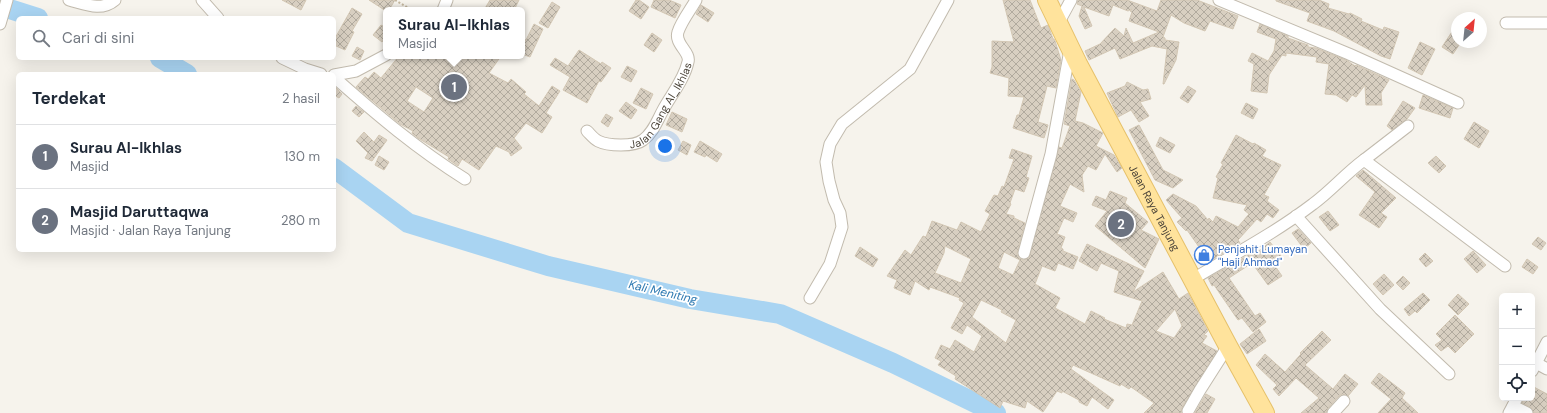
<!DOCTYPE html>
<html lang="id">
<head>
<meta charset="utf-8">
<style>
	:root { --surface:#fff; --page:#f2f2f3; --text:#1f2937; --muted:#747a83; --line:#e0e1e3; --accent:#ea580c }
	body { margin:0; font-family:"DM Sans",sans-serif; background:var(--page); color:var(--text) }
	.controls { position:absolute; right:12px; bottom:12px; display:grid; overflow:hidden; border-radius:6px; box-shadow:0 4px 16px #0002 }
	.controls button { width:36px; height:36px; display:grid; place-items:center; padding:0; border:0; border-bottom:1px solid var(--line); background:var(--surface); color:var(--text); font:20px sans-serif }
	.compass { position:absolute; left:1451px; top:12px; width:36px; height:36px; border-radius:50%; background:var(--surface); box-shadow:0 4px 16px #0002; rotate:27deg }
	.you { position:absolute; left:665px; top:146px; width:14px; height:14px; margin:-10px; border:3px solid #fff; border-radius:50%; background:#1a73e8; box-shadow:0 0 0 6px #1a73e833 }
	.badge { display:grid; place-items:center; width:26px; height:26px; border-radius:50%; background:var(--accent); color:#fff; font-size:13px; font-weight:700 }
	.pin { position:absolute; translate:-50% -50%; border:2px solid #fff; box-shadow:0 1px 4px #0006 }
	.popup { position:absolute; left:383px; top:7px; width:142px; height:52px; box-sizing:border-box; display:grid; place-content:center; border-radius:6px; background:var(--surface); filter:drop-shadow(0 1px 3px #0005); font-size:13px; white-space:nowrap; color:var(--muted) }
	.popup b { font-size:15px; color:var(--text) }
	.popup::after { content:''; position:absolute; left:50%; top:100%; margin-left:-8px; border:8px solid transparent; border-top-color:var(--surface) }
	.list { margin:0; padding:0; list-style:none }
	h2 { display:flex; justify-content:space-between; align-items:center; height:52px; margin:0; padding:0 16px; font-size:17px }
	h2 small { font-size:13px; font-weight:400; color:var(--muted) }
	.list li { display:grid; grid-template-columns:26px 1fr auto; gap:12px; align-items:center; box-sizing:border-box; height:64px; padding:0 16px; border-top:1px solid var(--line) }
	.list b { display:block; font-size:15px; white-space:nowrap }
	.list p { margin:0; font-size:13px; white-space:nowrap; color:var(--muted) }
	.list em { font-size:13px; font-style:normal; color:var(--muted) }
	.icon { flex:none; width:22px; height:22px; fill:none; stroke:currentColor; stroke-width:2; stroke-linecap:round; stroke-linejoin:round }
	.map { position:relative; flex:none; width:1547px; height:413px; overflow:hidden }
	.search { position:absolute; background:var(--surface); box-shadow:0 4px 16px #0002; left:16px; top:16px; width:320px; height:44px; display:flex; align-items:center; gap:10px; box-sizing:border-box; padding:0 14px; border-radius:6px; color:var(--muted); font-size:15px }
	.panel { position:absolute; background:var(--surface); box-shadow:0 4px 16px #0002; left:16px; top:72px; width:320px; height:180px; border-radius:6px }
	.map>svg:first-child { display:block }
</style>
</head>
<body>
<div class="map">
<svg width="1547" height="413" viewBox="0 0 1547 413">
	<defs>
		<pattern id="building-cross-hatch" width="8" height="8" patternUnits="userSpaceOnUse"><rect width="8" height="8" fill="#d8cfc1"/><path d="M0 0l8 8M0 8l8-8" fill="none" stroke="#b1aa9e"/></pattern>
	</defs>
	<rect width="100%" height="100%" fill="#f6f3ec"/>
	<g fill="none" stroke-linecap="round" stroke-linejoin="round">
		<path stroke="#a9d4f2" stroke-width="20" d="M 0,6 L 38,18
			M 160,58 L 187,74
			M 334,168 L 408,223 L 548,266 L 690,299 L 780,314 L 893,363 L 996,413"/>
	</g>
	<path fill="url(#building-cross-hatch)" stroke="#d3c7b4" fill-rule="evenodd" d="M 282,0 L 306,0 L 301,10 Z
		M 369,0 L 395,0 L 389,10 L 386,10 L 386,11 Z
		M 490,0 L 519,0 L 514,10 L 484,10 Z
		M 636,0 L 639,0 L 649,7 L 641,19 L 629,11 Z
		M 654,0 L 669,0 L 681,5 L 675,18 L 651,7 Z
		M 1003,0 L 1030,0 L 1041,28 L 1048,25 L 1053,39 L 1054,39 L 1055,41 L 1061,60 L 1056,88 L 1047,86 L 1038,122 L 1048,125 L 1044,138 L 1013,128 L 1017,115 L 1019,115 L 1024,97 L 1008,96 L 1009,78 L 990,73 L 992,67 L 992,41 L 1014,42 Z
		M 1078,0 L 1127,0 L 1157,11 L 1161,0 L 1197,0 L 1238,16 L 1233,29 L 1210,21 L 1205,31 L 1184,23 L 1171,15 L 1163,37 L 1165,38 L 1165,40 L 1179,42 L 1176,60 L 1164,84 L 1163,84 L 1167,49 L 1152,46 L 1120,59 L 1115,48 L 1089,60 L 1085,51 L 1100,44 L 1115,28 L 1124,36 L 1126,28 L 1133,43 L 1159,32 L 1129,21 L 1132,12 L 1130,11 L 1132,9 L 1128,11 L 1113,5 L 1109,16 L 1084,7 L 1092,26 L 1085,29 L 1079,16 L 1082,6 L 1077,4 Z
		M 1276,0 L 1319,0 L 1329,4 L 1328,8 L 1349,14 L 1350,13 L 1362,19 L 1361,21 L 1383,30 L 1384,27 L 1399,32 L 1390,59 L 1381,56 L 1334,31 L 1307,21 L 1310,13 L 1276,1 Z
		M 552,2 L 560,7 L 548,28 L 539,23 Z
		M 701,5 L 714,13 L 708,22 L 696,14 Z
		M 352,8 L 362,14 L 352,31 L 354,32 L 345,50 L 334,45 L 334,40 Z
		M 534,24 L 543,29 L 530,57 L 522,54 L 522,39 L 526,40 Z
		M 1260,24 L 1288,36 L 1288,38 L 1308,45 L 1308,47 L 1316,48 L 1346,60 L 1355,66 L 1356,65 L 1389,80 L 1381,93 L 1382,105 L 1366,105 L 1365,85 L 1356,97 L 1352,95 L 1347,102 L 1336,95 L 1325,94 L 1329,64 L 1316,62 L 1317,57 L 1286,53 L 1286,56 L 1282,55 L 1269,75 L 1267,93 L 1251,91 L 1254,64 L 1248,61 L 1252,53 L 1268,61 L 1274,51 L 1276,39 L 1257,32 Z
		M 1457,24 L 1457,42 L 1461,42 L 1453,54 L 1442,47 Z
		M 381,25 L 386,28 L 386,36 L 382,42 L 373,35 Z
		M 652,33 L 662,40 L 654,52 L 644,45 Z
		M 1420,42 L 1435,49 L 1422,75 L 1408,68 Z
		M 357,47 L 364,51 L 360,60 L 352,56 Z
		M 579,50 L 601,64 L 602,62 L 611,68 L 601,82 L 599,81 L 587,103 L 563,90 L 570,77 L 550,65 L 555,58 L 568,66 Z
		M 399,56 L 501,56 L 489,73 L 508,83 L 511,79 L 526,92 L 524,94 L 539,106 L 552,86 L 560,91 L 546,113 L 552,117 L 542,133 L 526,123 L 514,138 L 522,148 L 511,156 L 509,152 L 496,146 L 479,170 L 462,159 L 458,166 L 448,159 L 449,157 L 418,138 L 412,133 L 413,131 L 400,124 L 356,87 L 365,77 L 368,79 L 374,72 L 381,78 ZM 416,87 L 433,98 L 424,112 L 407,101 Z
		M 627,66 L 637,71 L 631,82 L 621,77 Z
		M 1072,79 L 1074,80 L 1081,92 L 1075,121 L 1083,123 L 1103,133 L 1096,146 L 1114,155 L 1122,168 L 1117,172 L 1105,154 L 1096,170 L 1088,166 L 1082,175 L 1084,192 L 1070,184 L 1060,206 L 1077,213 L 1073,222 L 1064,218 L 1057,234 L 1065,237 L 1061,248 L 1063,249 L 1063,251 L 1078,257 L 1073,269 L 1058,263 L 1055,271 L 1042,266 L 1035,284 L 1060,298 L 1055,308 L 1085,324 L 1091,311 L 1105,318 L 1104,319 L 1126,328 L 1127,324 L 1132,325 L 1142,301 L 1114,292 L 1119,271 L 1101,263 L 1097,271 L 1079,261 L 1087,244 L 1144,271 L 1133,292 L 1163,272 L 1179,299 L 1188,293 L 1208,331 L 1204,335 L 1207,336 L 1202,343 L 1217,351 L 1182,408 L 1181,413 L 1144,413 L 1154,403 L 1131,387 L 1129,389 L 1121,384 L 1120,386 L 1073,365 L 1071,369 L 1114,400 L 1108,409 L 1092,397 L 1087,406 L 1079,402 L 1079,400 L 1062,391 L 1062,393 L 1057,391 L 1043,412 L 1027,401 L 1025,408 L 1003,401 L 1000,408 L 955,379 L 956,376 L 938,365 L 941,361 L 935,358 L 941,345 L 950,349 L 955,340 L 974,352 L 982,336 L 967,325 L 962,334 L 951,328 L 964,303 L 959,300 L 960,298 L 930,287 L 929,290 L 915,281 L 910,295 L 894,288 L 897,280 L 887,276 L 905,250 L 911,255 L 923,236 L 926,237 L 932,221 L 957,230 L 961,222 L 981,232 L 990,214 L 985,211 L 994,195 L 998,196 L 1002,186 L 1004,187 L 1014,159 L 1009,158 L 1012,149 L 1032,156 L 1026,177 L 1029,178 L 1024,192 L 1015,189 L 1010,203 L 1011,204 L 1006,214 L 1014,216 L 1014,218 L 1025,223 L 1017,254 L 1019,258 L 1023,260 L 1029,258 L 1059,147 L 1062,148 L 1070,126 L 1064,124 ZM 945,246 L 971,259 L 961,283 L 935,273 L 944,253 ZM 1004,252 L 1020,260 L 1013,275 L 998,268 ZM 981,300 L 1002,310 L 1001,312 L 1016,320 L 1006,343 L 972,317 ZM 1175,309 L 1182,326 L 1174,338 L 1156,331 Z
		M 1127,82 L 1143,90 L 1148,89 L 1151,99 L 1140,102 L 1149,116 L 1139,122 L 1131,110 L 1118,117 L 1107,93 L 1125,86 Z
		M 334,86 L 342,94 L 339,98 L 334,95 Z
		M 1188,86 L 1196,91 L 1188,103 L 1180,98 Z
		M 641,88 L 653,94 L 646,109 L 633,103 Z
		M 1423,95 L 1453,108 L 1450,118 L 1419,108 Z
		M 1403,101 L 1415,108 L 1407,119 L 1392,130 L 1387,126 Z
		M 626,102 L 637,110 L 631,119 L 619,111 Z
		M 1246,103 L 1258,109 L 1253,119 L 1241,113 Z
		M 356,106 L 364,112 L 359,117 L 352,111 Z
		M 672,112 L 687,119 L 682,132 L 666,125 Z
		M 606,114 L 613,118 L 608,127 L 601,122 Z
		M 1474,122 L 1489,131 L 1479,148 L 1464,139 Z
		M 1139,125 L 1163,170 L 1183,180 L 1173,188 L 1155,180 L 1129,130 Z
		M 364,132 L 374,142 L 379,135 L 387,140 L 372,161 L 365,158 L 368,153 L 356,141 Z
		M 1236,135 L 1253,144 L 1254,143 L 1266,150 L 1262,156 L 1281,165 L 1264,195 L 1269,197 L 1267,201 L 1279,210 L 1273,218 L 1267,214 L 1261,222 L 1257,219 L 1238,240 L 1240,243 L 1203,265 L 1200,260 L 1206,257 L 1187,230 L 1186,231 L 1177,222 L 1182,218 L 1166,200 L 1173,194 L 1196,206 L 1208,220 L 1209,218 L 1213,222 L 1216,216 L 1238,227 L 1249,214 L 1244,210 L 1247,205 L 1213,198 L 1218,178 L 1216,177 L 1223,164 L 1221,163 Z
		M 1160,137 L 1175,145 L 1170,153 L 1156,146 Z
		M 683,141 L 691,145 L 687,155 L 678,150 Z
		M 700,141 L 722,154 L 717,162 L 706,155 L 705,157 L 694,152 Z
		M 379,156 L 389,162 L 384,170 L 375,165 Z
		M 1436,156 L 1446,166 L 1439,173 L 1428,163 Z
		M 1363,170 L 1396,198 L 1381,213 L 1387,217 L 1379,228 L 1359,215 L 1375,192 L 1356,176 Z
		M 1110,191 L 1127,198 L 1125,203 L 1148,222 L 1141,230 L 1159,239 L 1145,268 L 1095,226 L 1107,211 L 1092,205 L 1096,196 L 1106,200 Z
		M 1328,211 L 1339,225 L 1330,231 L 1319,217 Z
		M 1298,229 L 1311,243 L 1304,249 L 1292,233 Z
		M 1538,237 L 1546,243 L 1541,250 L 1532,244 Z
		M 1270,242 L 1281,256 L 1273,263 L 1282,276 L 1268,285 L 1252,263 L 1229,278 L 1255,316 L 1260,313 L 1266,322 L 1253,332 L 1242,318 L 1238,320 L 1214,285 L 1212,286 L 1208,278 L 1254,252 L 1255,254 Z
		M 860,247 L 878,259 L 873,267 L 855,256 Z
		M 1473,251 L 1486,265 L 1477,273 L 1464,259 Z
		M 1425,253 L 1433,261 L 1426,267 L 1419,259 Z
		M 1527,259 L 1538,267 L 1533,274 L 1522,267 Z
		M 1384,274 L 1394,285 L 1383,295 L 1373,284 Z
		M 1403,276 L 1410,283 L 1403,290 L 1396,283 Z
		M 1423,293 L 1430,300 L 1417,313 L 1415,311 L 1409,316 L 1404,309 Z
		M 1458,294 L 1469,304 L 1458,315 L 1448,305 Z
		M 1455,315 L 1474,334 L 1455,353 L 1448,346 L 1441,351 L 1435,345 L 1442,340 L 1436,334 Z
		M 1259,329 L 1266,341 L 1247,354 L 1240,344 Z
		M 1322,331 L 1331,340 L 1305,365 L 1333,389 L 1345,374 L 1358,384 L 1348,396 L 1342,394 L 1339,396 L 1328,408 L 1326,413 L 1301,413 L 1319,398 L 1296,378 L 1279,396 L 1273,389 L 1277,385 L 1256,365 L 1265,354 L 1285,372 L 1301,354 L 1300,353 Z
		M 1379,373 L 1405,393 L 1402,398 L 1418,413 L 1378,413 L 1391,399 L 1371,383 Z
		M 1532,386 L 1547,394 L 1547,413 L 1534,413 L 1530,407 L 1522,403 L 1524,398 L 1532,398 Z
		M 1206,394 L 1215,399 L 1207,413 L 1195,413 Z"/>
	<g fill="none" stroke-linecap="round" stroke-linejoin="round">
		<defs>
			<g id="street">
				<path d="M 69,0 C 85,4 101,12 115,0"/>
				<path d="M 202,0 L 218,18"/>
				<path d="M 1219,0 L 1349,54 L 1458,103"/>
				<path d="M 443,10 L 447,0"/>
				<path d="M 1059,22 L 1071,0"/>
				<path d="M 1506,23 L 1547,23"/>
				<path d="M 0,24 L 7,0"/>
				<path d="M 282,58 L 305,69 L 321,74"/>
				<path d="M 334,75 L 356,71 L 386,55"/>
				<path d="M 334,77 C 377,115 417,149 465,179"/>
				<path id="s1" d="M 587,131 C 591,135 594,139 598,141 C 608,146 634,147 643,140 C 653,133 657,121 663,110 C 671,95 684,80 688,62 C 691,52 674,44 678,32 C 681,22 691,9 696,0"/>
				<path d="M 1364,160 L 1408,126"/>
				<path d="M 1296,216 L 1380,309 L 1449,374"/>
				<path d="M 1024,253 L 1051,154 L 1070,50"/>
				<path d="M 1193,279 C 1233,255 1275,233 1313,204 C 1331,191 1345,174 1364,160 L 1505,266"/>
				<path d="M 810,298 L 830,264 L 842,227 L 840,213 L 834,200 L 829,181 L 826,162 L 830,144 L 842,124 L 910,69 L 948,0"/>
				<path d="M 1536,363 L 1547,369"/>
				<path d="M 1532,371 L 1547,342"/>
				<path d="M 1513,406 L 1527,413"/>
				<path d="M 1188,411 L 1200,390 L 1228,346"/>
				<path d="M 1333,413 L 1344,401"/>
				<path d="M 1509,413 L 1517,398"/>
			</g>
			<g id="primary">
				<path id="s2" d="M 1047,0 L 1078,64 L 1228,346 L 1265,413"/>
			</g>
		</defs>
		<use href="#street" stroke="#c2bbae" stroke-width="13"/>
		<use href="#primary" stroke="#e6c16a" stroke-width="20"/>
		<path stroke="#c4b79f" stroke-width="2" stroke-dasharray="2 2" stroke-linecap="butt" d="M 395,0 L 412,10"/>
		<use href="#street" stroke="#fff" stroke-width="11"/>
		<use href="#primary" stroke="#ffe39c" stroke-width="18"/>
	</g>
	<defs>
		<symbol id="shop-ring" viewBox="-11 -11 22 22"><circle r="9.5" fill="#fff" stroke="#3f7fe0" stroke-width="1.5"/><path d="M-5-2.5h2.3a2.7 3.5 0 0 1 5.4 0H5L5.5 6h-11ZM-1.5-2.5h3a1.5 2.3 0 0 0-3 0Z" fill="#3f7fe0"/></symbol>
	</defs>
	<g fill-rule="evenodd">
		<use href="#shop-ring" x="1193" y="244" width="22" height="22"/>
	</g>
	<g text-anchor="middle" stroke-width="3.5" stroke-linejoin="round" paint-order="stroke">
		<g font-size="11" fill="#4b4439" stroke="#fff">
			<text dy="4" stroke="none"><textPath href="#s1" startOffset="99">Jalan Gang Al_Ikhlas</textPath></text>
			<text dy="4" stroke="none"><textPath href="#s2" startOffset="234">Jalan Raya Tanjung</textPath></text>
		</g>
		<g font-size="11" fill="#366cbe" stroke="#fff" text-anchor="start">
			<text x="1218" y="253">Penjahit Lumayan<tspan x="1218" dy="13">"Haji Ahmad"</tspan></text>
		</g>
		<g font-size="12" font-style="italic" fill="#2e7ab2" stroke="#fff">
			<text transform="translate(663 292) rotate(13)" y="4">Kali Meniting</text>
		</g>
	</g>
</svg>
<div class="controls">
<button>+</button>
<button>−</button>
<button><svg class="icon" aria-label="locate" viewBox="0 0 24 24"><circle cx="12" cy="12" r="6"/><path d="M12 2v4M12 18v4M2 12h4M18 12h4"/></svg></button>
</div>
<svg class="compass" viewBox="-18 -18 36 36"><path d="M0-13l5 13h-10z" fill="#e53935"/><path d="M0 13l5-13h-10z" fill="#747a83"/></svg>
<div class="you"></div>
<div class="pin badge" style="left:454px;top:87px;background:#6b7280">1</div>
<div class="popup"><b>Surau Al-Ikhlas</b>Masjid</div>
<div class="pin badge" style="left:1121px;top:224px;background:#6b7280">2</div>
<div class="search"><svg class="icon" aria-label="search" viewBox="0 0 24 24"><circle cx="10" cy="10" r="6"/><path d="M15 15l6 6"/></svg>Cari di sini</div>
<section class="panel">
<h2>Terdekat<small>2 hasil</small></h2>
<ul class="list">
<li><span class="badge" style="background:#6b7280">1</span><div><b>Surau Al-Ikhlas</b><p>Masjid</p></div><em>130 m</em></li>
<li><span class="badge" style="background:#6b7280">2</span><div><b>Masjid Daruttaqwa</b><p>Masjid · Jalan Raya Tanjung</p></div><em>280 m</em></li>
</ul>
</section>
</div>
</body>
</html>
